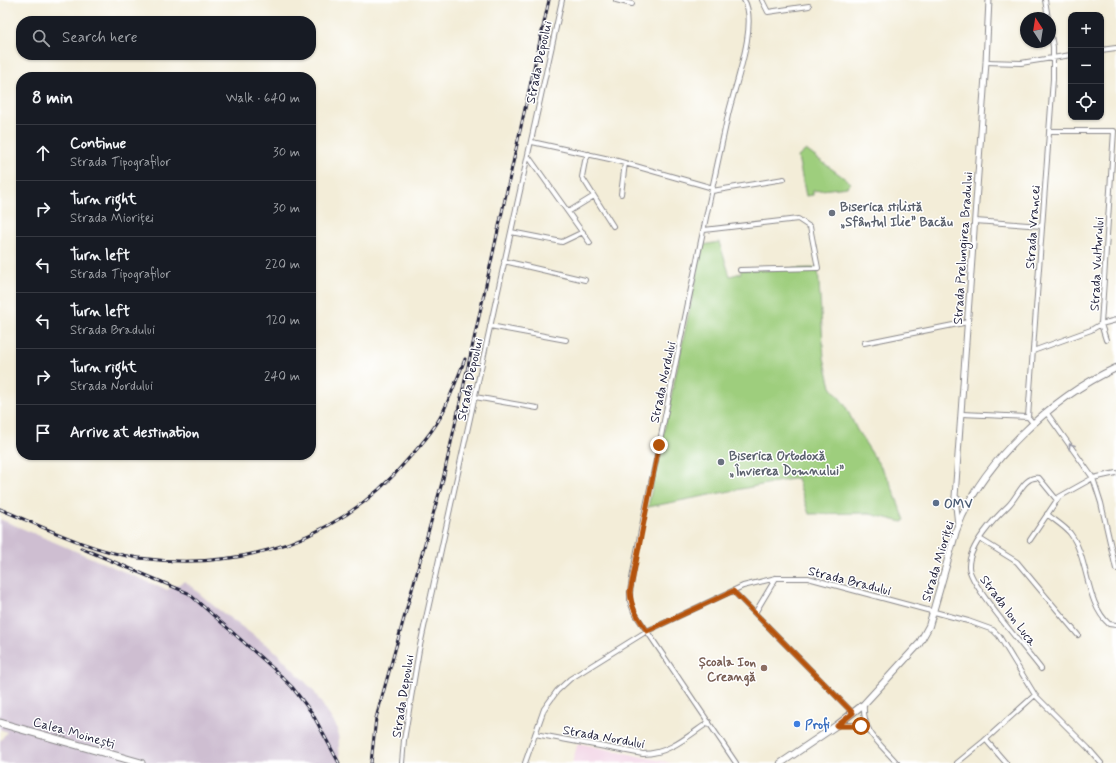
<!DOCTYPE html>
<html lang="en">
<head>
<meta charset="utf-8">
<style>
	:root { --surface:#171b24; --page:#242831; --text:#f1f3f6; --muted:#9ea1a6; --line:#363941 }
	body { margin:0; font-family:Mynerve,sans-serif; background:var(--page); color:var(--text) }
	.controls { position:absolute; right:12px; top:12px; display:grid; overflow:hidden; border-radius:8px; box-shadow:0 1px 3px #0004 }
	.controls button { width:36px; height:36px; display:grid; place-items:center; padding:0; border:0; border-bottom:1px solid var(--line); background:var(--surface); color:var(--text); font:20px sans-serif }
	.compass { position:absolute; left:1020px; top:12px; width:36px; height:36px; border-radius:50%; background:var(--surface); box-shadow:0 1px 3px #0004; rotate:348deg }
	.stop { position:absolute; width:12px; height:12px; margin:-9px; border:3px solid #b45309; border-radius:50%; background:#fff }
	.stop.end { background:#b45309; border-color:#fff; box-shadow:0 1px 4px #0008 }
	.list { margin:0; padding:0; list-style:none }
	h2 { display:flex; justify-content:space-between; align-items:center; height:52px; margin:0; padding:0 16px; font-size:17px }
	h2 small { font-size:13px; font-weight:400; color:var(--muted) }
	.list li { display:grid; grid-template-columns:26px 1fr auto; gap:12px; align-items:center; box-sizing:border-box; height:56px; padding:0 16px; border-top:1px solid var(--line) }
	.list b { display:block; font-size:15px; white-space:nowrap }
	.list p { margin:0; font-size:13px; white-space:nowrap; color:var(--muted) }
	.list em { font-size:13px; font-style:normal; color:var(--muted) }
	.icon { flex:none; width:22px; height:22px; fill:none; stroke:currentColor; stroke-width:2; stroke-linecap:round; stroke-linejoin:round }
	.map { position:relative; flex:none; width:1116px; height:763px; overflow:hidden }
	.search { position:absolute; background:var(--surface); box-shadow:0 1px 3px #0004; left:16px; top:16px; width:300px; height:44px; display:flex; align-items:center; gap:10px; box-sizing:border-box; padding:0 14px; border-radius:16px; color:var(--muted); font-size:15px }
	.panel { position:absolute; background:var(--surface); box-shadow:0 1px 3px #0004; left:16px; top:72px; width:300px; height:388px; border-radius:16px }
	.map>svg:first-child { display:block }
</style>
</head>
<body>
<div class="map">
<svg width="1116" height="763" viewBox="0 0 1116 763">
	<rect width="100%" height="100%" fill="#fff"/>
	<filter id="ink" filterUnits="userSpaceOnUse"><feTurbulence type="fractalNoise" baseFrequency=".025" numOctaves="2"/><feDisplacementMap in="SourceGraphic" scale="8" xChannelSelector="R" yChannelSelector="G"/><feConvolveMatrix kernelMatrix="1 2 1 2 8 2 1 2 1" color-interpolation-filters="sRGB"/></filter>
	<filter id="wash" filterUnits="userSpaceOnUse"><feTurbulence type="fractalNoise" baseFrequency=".012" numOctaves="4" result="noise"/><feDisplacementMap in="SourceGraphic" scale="16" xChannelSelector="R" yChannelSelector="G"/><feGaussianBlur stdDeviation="0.9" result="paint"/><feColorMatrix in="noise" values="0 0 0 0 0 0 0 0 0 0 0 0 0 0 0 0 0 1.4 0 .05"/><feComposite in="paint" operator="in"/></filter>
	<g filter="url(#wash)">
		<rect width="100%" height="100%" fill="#f3edd8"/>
		<path fill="#f1d0e3" d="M 578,743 L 672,763 L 572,763 Z"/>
		<path fill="#cebed1" d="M 0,519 L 167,590 L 185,581 L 215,607 L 275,651 L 313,690 L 338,729 L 340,763 L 0,763 L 0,741 L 7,732 L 0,729 Z"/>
		<path fill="#9ece7d" stroke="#60785c" d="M 806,150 L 851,183 L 847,187 L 813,191 L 813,195 L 806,196 L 798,157 Z
			M 719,242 L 730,276 L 741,273 L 740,270 L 818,268 L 824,358 L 831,387 L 845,405 L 857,430 L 889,480 L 905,520 L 902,522 L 866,513 L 809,514 L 797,478 L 648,507 L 703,245 Z"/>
	</g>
	<g filter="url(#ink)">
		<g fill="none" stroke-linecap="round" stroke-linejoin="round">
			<defs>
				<path id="minor" d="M 616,0 L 632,4
					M 762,0 L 768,12 L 809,6
					M 1045,0 L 1048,18
					M 1101,50 L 1116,48
					M 986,62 L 1021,63 L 1071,55
					M 1049,131 L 1114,131
					M 532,142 L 614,160 L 713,188
					M 589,154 L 585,161 L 582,177 L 613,226
					M 528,156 L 590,243
					M 712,191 L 784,179
					M 621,194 L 625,163
					M 568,212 L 594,196
					M 975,221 L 1042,226
					M 704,230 L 798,219 L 810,227 L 818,268 L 740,270
					M 511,232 L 562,242 L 583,232
					M 504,261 L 585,280
					M 1101,324 L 1106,340
					M 1101,324 L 1116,320
					M 490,326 L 566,340
					M 864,343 L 968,322
					M 1033,351 L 1091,330 L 1101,324 L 1114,131
					M 475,397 L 537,408
					M 1046,412 L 1093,478 L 1101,503 L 1116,569
					M 962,414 L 1028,417
					M 1033,423 L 1028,417 L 1053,79 L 1053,47 L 1050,29
					M 1047,514 C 1054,520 1064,526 1070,533 C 1089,558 1085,603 1109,624 L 1116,625
					M 980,539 L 1017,562 L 1078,635
					M 1030,540 L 1059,497 L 1093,478 L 1116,473
					M 733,591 L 853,713
					M 755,613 L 776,578
					M 1041,669 C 1028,651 968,584 969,566 C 969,546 994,519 1008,506 C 1018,497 1024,475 1039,478 L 1057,500
					M 864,704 C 862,733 880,743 897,763
					M 838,725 L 854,725 L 867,729
					M 535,734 L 643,754 C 669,754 688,736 709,722
					M 986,740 L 1006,763
					M 402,763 L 404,740 L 419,650 L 562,0
					M 525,763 L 544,709 L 557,691 L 570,679 L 647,631 L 743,586 L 776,578 L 808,578 L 968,621 L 993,630 L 999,636 L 1035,695 L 1088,748 L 1101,763
					M 736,763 L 634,612 L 630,601 L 630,592 C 637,543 649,494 659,446 C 681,335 704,225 728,115 C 734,88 759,23 744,0
					M 957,763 L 984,741 L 1035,695"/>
				<path id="tertiary" d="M 955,497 L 961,502 L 969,503
					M 958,525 L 955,497 L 986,62 L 989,0"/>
				<path id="secondary" d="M 781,763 L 837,725 L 864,704 L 919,644 L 929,626 L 956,531 C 980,464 1052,397 1116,368"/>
				<path id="primary" d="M 0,723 L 141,763"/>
			</defs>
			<use href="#minor" stroke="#8a888a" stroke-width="6"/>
			<use href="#tertiary" stroke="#8a888a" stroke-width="7"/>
			<use href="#secondary" stroke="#8a888a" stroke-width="8"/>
			<use href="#primary" stroke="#8a888a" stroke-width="9"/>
			<use href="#minor" stroke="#fff" stroke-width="4"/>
			<use href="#tertiary" stroke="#fff" stroke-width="5"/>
			<use href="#secondary" stroke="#fff" stroke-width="6"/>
			<use href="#primary" stroke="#fff" stroke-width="7"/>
			<defs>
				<path id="rail" d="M 0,509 C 45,528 91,551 139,558 C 243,572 342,539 409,458 C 421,445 435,429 443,412 C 451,395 458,377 465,359
					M 81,548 L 188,593 L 275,670 L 292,687 L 312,713 L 339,763
					M 371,763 L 376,718 L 443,479 L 549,0"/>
			</defs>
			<use href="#rail" stroke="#22223b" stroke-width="3"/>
			<use href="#rail" stroke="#fff" stroke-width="1.5" stroke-dasharray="4.5" stroke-linecap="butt"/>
		</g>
		<defs><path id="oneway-chevron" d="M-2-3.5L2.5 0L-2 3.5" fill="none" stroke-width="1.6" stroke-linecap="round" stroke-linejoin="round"/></defs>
		<use stroke="#9c9ca7" href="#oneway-chevron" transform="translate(1071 446) rotate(-126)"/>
	</g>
	<g fill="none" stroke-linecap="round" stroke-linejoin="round" filter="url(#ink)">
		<path stroke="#b45309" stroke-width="5" d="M 659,445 L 630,592 C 631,608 638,618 647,631 L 733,591 L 853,713 L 837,726 L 861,726"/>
	</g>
	<g fill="#6b7280" stroke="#fff" stroke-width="1.5">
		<circle cx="832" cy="213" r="4"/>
		<circle cx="721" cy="462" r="4"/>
	</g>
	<circle fill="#5c6f8a" stroke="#fff" stroke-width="1.5" cx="936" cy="503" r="4"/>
	<circle fill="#8d6e63" stroke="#fff" stroke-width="1.5" cx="764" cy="668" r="4"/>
	<circle fill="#3f7fe0" stroke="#fff" stroke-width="1.5" cx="797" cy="724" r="4"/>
	<g text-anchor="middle" stroke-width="3" stroke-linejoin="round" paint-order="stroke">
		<g font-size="13" fill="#22223b" stroke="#fff">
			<text transform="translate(538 62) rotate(-78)" y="5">Strada Depoului</text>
			<text transform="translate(1032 227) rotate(-86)" y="5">Strada Vrancei</text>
			<text transform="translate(962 248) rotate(-86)" y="5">Strada Prelungirea Bradului</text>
			<text transform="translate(1096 264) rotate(-87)" y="5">Strada Vulturului</text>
			<text transform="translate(469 379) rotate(-78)" y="5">Strada Depoului</text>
			<text transform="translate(662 382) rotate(-78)" y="5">Strada Nordului</text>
			<text transform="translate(937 561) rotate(-73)" y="5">Strada Mioriței</text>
			<text transform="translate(850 580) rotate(14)" y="5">Strada Bradului</text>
			<text transform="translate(1009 610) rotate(53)" y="5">Strada Ion Luca</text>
			<text transform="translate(402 696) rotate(-81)" y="5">Strada Depoului</text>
			<text transform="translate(74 732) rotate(16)" y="5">Calea Moinești</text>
			<text transform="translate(604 736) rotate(10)" y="5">Strada Nordului</text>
		</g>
		<g font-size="13" font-weight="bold" fill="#5b616d" stroke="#fff" text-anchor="start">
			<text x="840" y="211">Biserica stilistă<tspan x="840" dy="15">„Sfântul Ilie” Bacău</tspan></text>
			<text x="729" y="460">Biserica Ortodoxă<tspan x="729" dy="15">„Învierea Domnului”</tspan></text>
		</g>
		<g font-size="13" font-weight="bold" fill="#4e5e75" stroke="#fff" text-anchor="start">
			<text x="944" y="508">OMV</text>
		</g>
		<g font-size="13" font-weight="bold" fill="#785e54" stroke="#fff" text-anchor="end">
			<text x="756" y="666">Școala Ion<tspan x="756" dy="15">Creangă</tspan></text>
		</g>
		<g font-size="13" font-weight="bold" fill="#366cbe" stroke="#fff" text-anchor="start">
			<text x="805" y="729">Profi</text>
		</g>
	</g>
</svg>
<div class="controls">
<button>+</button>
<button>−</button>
<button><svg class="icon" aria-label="locate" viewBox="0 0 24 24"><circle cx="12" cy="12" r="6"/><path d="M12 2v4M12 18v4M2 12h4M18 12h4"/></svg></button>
</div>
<svg class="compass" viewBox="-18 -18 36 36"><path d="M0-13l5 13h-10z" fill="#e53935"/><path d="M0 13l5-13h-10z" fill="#9ea1a6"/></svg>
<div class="stop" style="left:861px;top:726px"></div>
<div class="stop end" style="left:659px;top:445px"></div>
<div class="search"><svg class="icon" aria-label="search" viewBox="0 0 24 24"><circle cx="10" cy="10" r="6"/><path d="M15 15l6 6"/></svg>Search here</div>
<section class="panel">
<h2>8 min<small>Walk · 640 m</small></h2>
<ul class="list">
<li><svg class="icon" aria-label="ahead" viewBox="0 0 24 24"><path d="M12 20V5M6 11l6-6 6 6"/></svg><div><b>Continue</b><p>Strada Tipografilor</p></div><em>30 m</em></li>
<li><svg class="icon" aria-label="right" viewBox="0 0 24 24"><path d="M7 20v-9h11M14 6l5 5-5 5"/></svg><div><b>Turn right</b><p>Strada Mioriței</p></div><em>30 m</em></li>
<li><svg class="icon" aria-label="left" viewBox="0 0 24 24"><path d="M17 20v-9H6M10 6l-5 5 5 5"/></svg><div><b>Turn left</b><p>Strada Tipografilor</p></div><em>220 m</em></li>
<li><svg class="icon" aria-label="left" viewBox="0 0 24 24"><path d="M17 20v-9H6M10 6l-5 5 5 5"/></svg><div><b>Turn left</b><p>Strada Bradului</p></div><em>120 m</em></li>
<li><svg class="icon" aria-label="right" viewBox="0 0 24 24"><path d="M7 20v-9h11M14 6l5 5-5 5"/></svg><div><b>Turn right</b><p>Strada Nordului</p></div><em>240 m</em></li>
<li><svg class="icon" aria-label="arrive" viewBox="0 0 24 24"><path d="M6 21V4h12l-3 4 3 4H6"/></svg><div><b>Arrive at destination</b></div></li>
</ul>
</section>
</div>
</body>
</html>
